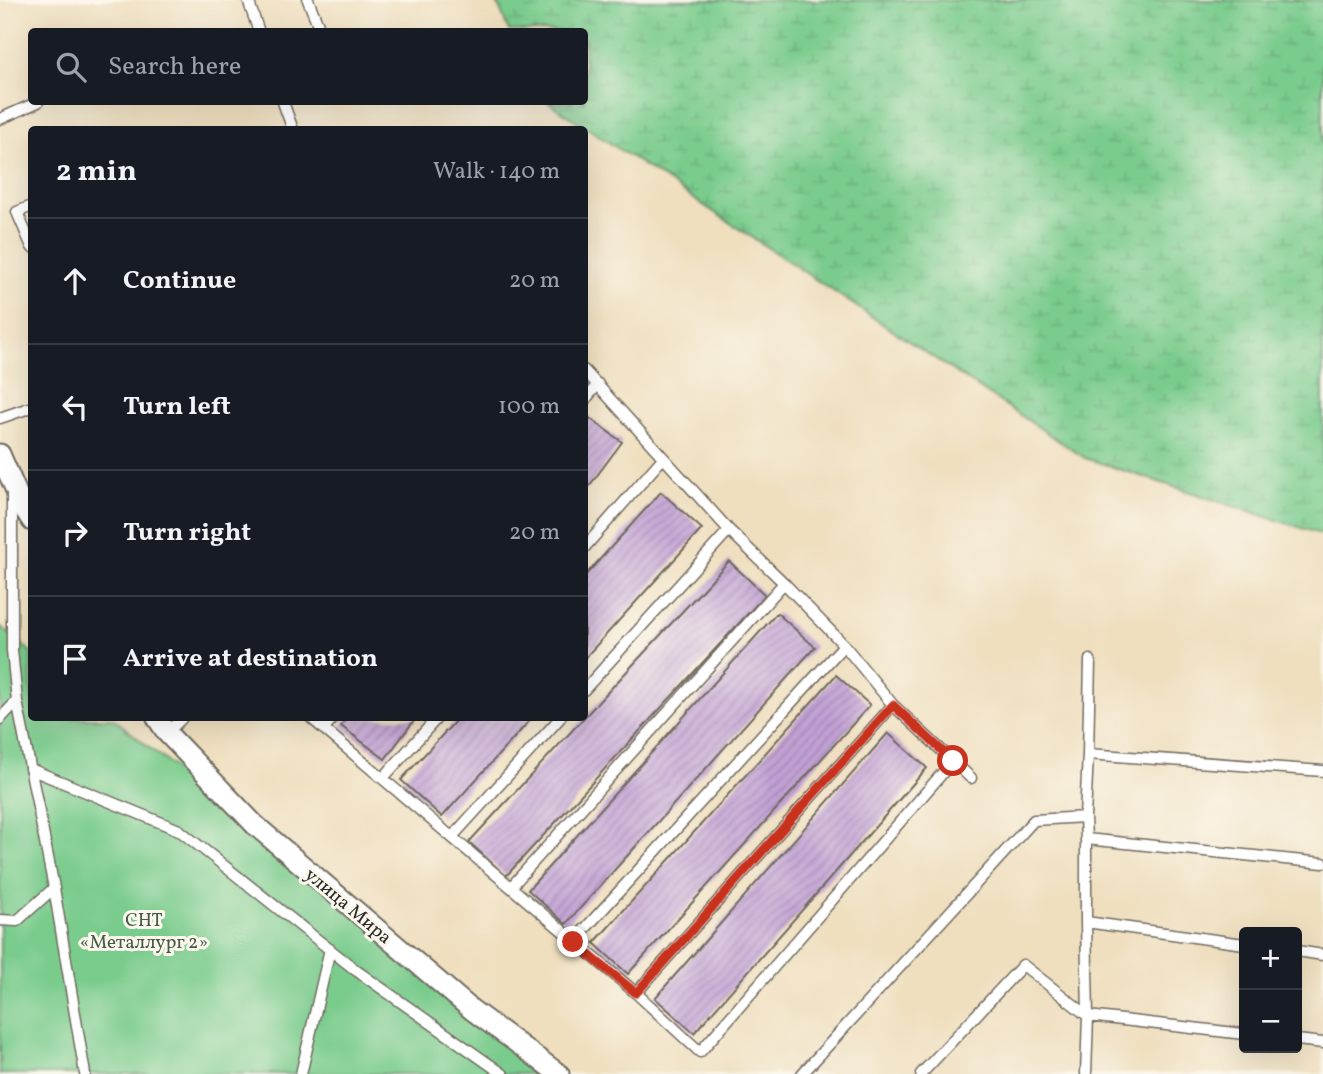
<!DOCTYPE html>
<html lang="en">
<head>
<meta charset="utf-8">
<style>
	:root { --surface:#171b24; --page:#242831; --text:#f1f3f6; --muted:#9ea1a6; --line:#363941 }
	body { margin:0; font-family:Vollkorn,serif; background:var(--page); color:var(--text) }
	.controls { position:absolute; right:21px; bottom:21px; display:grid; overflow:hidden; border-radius:7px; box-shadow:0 7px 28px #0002 }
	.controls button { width:63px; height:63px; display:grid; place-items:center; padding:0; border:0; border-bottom:2px solid var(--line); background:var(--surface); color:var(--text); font:35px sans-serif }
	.stop { position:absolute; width:21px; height:21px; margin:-16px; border:5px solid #c8321e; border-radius:50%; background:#fff }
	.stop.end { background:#c8321e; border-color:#fff; box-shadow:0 2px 7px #0008 }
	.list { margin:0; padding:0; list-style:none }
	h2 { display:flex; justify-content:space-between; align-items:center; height:91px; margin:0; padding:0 28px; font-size:30px }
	h2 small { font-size:23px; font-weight:400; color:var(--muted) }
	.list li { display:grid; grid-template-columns:46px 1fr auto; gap:21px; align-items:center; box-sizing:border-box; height:126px; padding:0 28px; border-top:2px solid var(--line) }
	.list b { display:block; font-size:26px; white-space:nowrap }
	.list em { font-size:23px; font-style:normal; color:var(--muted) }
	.icon { flex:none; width:38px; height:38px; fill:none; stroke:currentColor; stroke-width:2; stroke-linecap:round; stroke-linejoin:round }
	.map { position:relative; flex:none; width:1323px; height:1074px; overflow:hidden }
	.search { position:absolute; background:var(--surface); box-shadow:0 7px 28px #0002; left:28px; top:28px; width:560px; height:77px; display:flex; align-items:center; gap:18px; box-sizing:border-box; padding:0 24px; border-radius:7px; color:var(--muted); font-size:26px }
	.panel { position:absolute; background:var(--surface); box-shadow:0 7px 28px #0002; left:28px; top:126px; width:560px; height:595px; border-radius:7px }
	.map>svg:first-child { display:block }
</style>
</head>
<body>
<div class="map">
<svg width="1323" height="1074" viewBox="0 0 1323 1074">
	<defs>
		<pattern id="wetland-marsh" width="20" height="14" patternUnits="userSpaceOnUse" patternTransform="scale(1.75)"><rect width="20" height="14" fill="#7acc8d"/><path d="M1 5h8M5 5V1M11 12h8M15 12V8" fill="none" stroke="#6aaf7a"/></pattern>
		<pattern id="building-hatch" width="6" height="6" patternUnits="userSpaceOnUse" patternTransform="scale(1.75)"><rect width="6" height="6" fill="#c2a1d5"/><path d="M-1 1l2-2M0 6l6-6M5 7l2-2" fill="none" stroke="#9e83ad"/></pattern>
	</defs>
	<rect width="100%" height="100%" fill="#fbf7ec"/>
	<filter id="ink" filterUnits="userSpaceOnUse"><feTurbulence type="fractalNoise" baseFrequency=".0143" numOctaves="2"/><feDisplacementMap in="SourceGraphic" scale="14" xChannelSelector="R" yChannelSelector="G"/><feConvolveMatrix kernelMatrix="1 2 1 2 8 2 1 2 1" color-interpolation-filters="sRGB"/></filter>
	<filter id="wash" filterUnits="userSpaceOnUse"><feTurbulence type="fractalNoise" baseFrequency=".00686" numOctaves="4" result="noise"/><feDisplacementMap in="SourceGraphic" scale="28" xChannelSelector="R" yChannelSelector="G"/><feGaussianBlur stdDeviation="1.57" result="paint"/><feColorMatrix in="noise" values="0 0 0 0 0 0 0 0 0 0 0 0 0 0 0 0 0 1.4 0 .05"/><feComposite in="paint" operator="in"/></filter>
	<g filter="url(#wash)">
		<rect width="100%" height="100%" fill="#efdfbf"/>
		<path fill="url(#wetland-marsh)" stroke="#527c5c" stroke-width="2" d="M 496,0 L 1323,0 L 1323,535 L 1085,458 L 548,102 L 584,102 L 584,32 L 509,31 Z"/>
		<path fill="#7acc8d" stroke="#527c5c" stroke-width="2" d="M 0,626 L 31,652 L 32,718 L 113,718 L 550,1074 L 0,1074 Z"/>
		<g id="blocks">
			<path fill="url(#building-hatch)" d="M 584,414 L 622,442 L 584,493 Z
				M 661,492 L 702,529 L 584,659 L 584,577 Z
				M 729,561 L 765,595 L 506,876 L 469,842 Z
				M 777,613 L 815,647 L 566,924 L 528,890 Z
				M 836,675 L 870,705 L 628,974 L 594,943 Z
				M 347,718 L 416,718 L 385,759 L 341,726 Z
				M 458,718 L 532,718 L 442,817 L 401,780 Z
				M 888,733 L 927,768 L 694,1033 L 655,998 Z"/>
		</g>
	</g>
	<g filter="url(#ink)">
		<use href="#blocks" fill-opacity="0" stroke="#706a5f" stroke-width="2"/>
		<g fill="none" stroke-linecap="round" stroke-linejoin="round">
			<defs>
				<path id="lane" d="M 248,0 L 259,32
					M 308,0 L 321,32
					M 283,102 L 293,130
					M 0,119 L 38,102
					M 32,206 L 17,212 L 32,247
					M 584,370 L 729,530 L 784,583 L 844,645 L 893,705 L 971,778
					M 584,401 L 598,384
					M 0,418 L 32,407
					M 12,492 L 12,650 L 17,701
					M 584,548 L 663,458
					M 1090,660 L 1088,754 L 1323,771
					M 584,690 L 729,530
					M 311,718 L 636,993 L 700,1052 L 953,761
					M 0,719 L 17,701 L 54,888 L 85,1074
					M 324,728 L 333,718
					M 167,733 L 182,718
					M 30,769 L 179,830 L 357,971 L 503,1074
					M 383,778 L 437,718
					M 1085,817 L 1088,754
					M 452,837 L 560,718
					M 511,887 L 784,583
					M 0,920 L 17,921 L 54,888
					M 573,942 L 844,645
					M 1244,944 L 1086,922 L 1086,839 L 1323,863
					M 1297,951 L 1323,955
					M 636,993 L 893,705
					M 1297,1040 L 1323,1043
					M 301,1074 L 330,949
					M 802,1074 L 1034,820 L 1085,817 L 1086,839
					M 921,1074 L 1023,965 L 1088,1016 L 1244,1034
					M 1086,1074 L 1088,1016 L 1086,922"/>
				<path id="street" d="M 0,454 L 23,507 L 32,521
					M 157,718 L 167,733 L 255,825 L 472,1010 L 559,1074"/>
			</defs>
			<use href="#lane" stroke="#706a5f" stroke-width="13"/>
			<use href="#street" stroke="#706a5f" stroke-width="23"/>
			<use href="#lane" stroke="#fff" stroke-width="10"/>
			<use href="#street" stroke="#fff" stroke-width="19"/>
		</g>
	</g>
	<g fill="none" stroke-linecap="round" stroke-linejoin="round" filter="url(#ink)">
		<path stroke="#c8321e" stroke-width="9" d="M 573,942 L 636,993 L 893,705 L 953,761"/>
	</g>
	<g text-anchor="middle" stroke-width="6" stroke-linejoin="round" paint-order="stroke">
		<g font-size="19" fill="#2b2b2b" stroke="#fbf7ec">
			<text transform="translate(349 905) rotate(40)" y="7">улица Мира</text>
		</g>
		<g font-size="19" fill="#435b48" stroke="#fbf7ec">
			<text x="144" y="926">СНТ<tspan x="144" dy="22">«Металлург 2»</tspan></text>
		</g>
	</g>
</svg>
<div class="controls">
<button>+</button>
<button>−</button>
</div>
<div class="stop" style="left:953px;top:761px"></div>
<div class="stop end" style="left:573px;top:942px"></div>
<div class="search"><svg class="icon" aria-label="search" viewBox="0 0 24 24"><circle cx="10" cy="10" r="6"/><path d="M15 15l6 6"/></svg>Search here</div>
<section class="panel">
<h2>2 min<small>Walk · 140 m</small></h2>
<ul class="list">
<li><svg class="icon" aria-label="ahead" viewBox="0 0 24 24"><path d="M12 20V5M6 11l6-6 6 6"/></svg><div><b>Continue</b></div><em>20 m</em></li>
<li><svg class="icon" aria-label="left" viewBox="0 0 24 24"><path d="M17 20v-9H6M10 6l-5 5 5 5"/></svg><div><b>Turn left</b></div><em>100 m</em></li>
<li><svg class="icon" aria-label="right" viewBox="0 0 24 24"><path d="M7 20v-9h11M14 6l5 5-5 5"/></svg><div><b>Turn right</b></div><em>20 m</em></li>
<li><svg class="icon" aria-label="arrive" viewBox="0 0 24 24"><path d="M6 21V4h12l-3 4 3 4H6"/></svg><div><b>Arrive at destination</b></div></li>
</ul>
</section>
</div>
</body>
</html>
